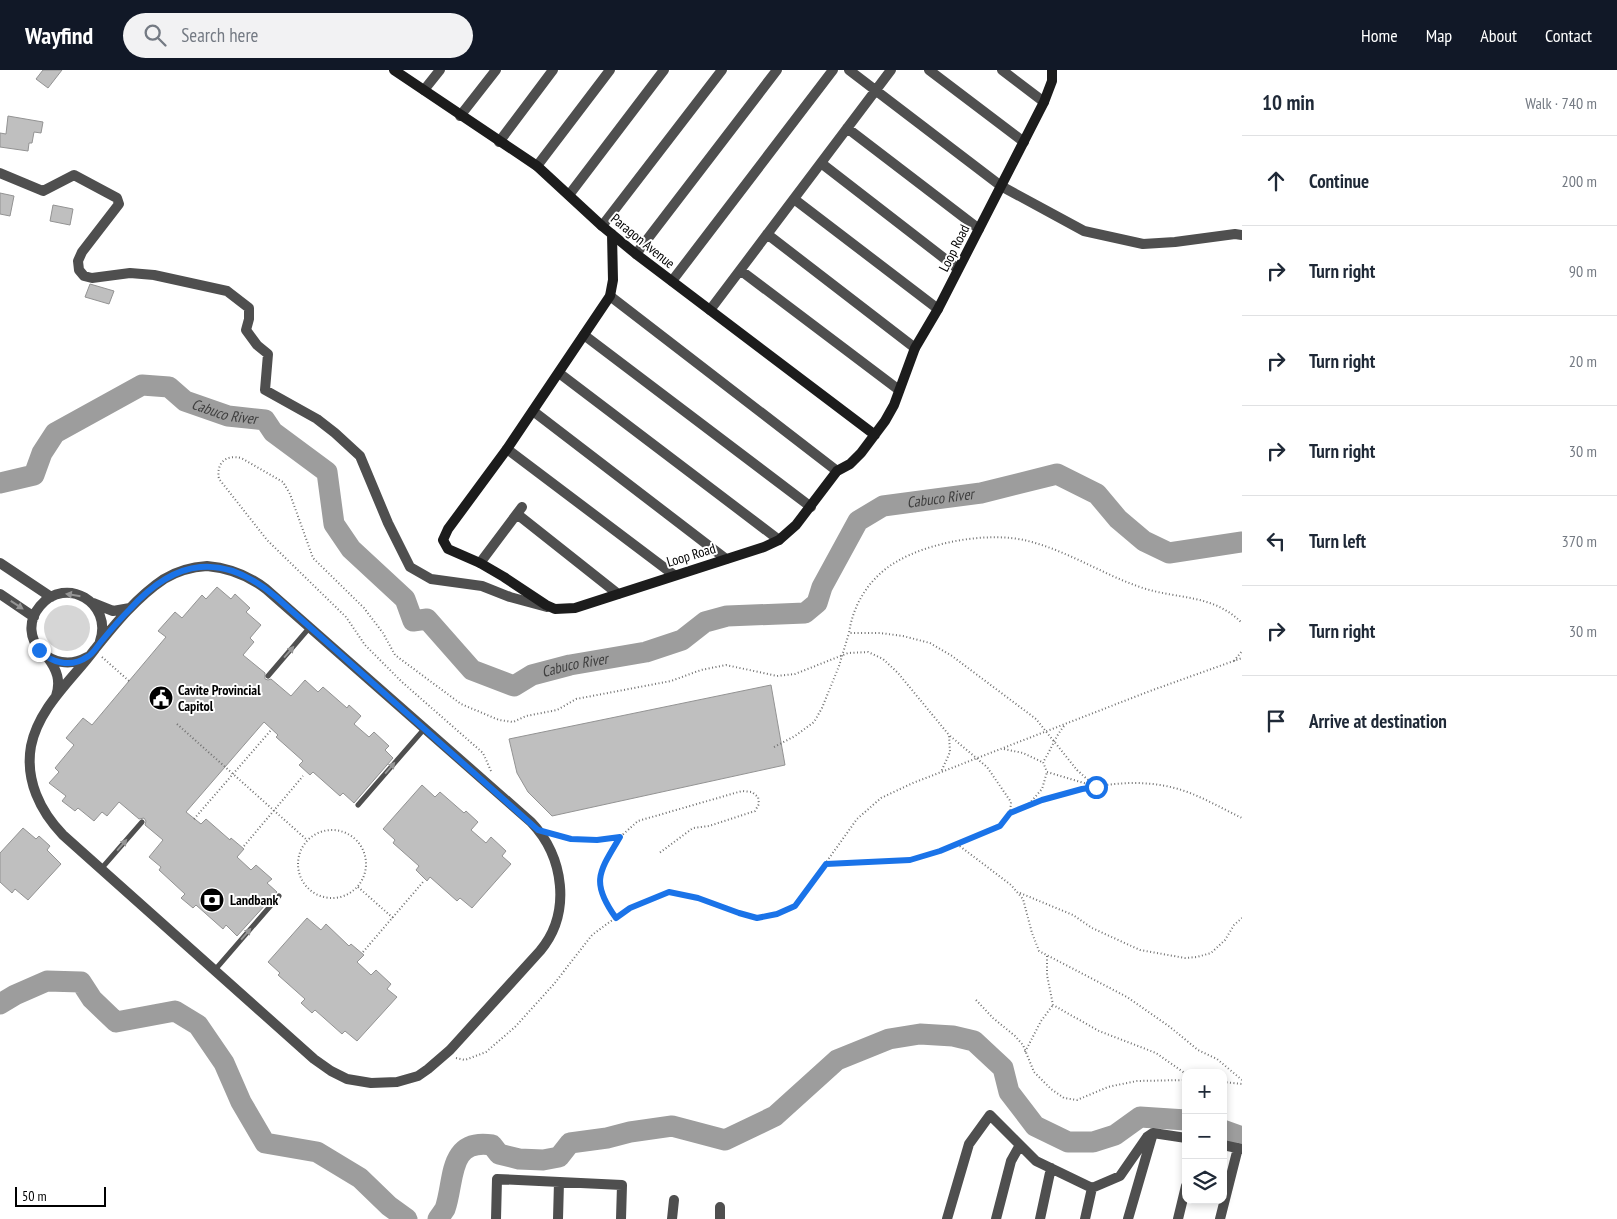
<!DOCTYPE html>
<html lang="en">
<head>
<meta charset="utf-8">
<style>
	:root { --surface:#fff; --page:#f2f2f3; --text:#1f2937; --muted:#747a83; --line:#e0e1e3; --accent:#111827 }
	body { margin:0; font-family:"PT Sans Narrow",sans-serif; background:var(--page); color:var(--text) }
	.controls { position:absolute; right:15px; bottom:15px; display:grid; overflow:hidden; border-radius:10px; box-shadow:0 2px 8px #0003 }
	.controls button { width:45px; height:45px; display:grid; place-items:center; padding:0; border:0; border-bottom:1px solid var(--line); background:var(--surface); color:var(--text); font:25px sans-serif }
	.scale { position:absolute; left:15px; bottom:12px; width:91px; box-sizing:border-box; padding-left:5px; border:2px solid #000; border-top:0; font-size:14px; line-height:18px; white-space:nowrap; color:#000; -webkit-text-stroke:4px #fff; paint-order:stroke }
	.stop { position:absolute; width:15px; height:15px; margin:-11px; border:4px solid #1a73e8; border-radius:50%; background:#fff }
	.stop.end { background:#1a73e8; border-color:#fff; box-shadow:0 1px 5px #0008 }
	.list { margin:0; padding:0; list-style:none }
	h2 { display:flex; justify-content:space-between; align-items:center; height:65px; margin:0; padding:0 20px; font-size:21px }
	h2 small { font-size:16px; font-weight:400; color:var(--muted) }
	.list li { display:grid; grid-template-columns:32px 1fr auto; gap:15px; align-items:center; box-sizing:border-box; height:90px; padding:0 20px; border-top:1px solid var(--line) }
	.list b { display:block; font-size:19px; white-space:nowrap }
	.list em { font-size:16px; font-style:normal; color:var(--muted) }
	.icon { flex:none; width:28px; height:28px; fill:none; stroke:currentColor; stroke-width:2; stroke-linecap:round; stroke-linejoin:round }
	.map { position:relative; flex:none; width:1242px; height:1149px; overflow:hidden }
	header { display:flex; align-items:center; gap:30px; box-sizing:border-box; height:70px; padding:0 25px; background:var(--accent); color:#fff }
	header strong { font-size:24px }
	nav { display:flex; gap:28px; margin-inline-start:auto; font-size:18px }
	.search { width:350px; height:45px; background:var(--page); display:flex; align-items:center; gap:12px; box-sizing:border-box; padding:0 18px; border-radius:28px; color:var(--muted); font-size:19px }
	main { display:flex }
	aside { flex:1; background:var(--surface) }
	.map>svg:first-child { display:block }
</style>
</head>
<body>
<header>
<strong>Wayfind</strong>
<div class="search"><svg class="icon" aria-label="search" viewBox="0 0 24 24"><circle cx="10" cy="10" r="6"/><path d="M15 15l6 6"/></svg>Search here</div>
<nav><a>Home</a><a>Map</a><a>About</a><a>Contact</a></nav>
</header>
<main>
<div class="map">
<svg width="1242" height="1149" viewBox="0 0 1242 1149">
	<rect width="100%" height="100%" fill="#fff"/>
	<path fill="#d6d6d6" d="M44 558a23 23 0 1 1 46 0a23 23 0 1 1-46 0Z"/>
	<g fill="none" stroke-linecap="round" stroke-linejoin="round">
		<g stroke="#9d9d9d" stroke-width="21">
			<path id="s1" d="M 0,413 L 34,405 L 42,383 L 55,363 L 142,315 L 169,317 L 185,331 L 228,346 L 265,350 L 273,362 L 327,402 L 334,454 L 351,479 L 405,529 L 413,551 L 427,549 L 472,600 L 514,616 L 532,605 L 570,595 L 646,582 L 682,570 L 705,552 L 727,546 L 805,543 L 817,533 L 822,517 L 858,451 L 883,436 L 981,423 L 1057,404 L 1097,424 L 1118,449 L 1144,471 L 1169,483 L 1242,472"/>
			<path d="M 0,934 L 15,925 L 47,911 L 81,912 L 92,929 L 116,952 L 175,941 L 198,955 L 224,993 L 241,1032 L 265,1073 L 317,1082 L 360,1108 L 389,1136 L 407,1149"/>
			<path d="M 1223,1060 L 1242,1067"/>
			<path d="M 438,1149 C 440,1146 443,1142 445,1139 C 455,1111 447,1068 492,1075 L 499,1084 L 519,1089 L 543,1090 L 559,1087 L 570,1073 L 607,1068 L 630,1062 L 672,1056 L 725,1070 L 775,1046 L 837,990 L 889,969 L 920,964 L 953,966 L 974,971 L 1003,998 L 1009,1022 L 1035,1056 L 1068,1072 L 1093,1072 L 1115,1065 L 1140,1047 L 1186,1050"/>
		</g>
	</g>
	<path fill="#bfbfbf" stroke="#939393" d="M 43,0 L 62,0 L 48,18 L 36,9 Z
		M 8,46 L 43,52 L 41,63 L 34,62 L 32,73 L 29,73 L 28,81 L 0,77 L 0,63 L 6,64 Z
		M 0,123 L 14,126 L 10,146 L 0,144 Z
		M 53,135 L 73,139 L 70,155 L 50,151 Z
		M 90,214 L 114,221 L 109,234 L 85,227 Z
		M 217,517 L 231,529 L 235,524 L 250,538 L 246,542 L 261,555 L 250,568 L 254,572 L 243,585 L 265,603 L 265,609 L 268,610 L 271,609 L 291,626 L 305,610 L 318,622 L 323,617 L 347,638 L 349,635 L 361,646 L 354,654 L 369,667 L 374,662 L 389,676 L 385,680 L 393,688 L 354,733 L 343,723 L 340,726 L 313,702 L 310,705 L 299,695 L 303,691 L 276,667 L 278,665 L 264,652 L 186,742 L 201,754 L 206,749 L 230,770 L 231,768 L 244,779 L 237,787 L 251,800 L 256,795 L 272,809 L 267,813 L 277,822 L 237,866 L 226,855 L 223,859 L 196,835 L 193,838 L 181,828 L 185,824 L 159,800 L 161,797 L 149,787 L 163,770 L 145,755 L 146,751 L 144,748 L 139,749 L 119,732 L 107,746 L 102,742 L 94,751 L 78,738 L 75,741 L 62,731 L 66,726 L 49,713 L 59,702 L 55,698 L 74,675 L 66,668 L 83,648 L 92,655 L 166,567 L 158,561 L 175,542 L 182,548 L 202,525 L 206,529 Z
		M 771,615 L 785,695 L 552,746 L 528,722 L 517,703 L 509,669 Z
		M 422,715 L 435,727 L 440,722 L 464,743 L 466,741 L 478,752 L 471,760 L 486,773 L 491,767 L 506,781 L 502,786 L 511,794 L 472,838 L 460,828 L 457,831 L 430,807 L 427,811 L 416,800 L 419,796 L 393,773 L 395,770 L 383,759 Z
		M 23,758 L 36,769 L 39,766 L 50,776 L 47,780 L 61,794 L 28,830 L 15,819 L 12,823 L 0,812 L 0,783 Z
		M 307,848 L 321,860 L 326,854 L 349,876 L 351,874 L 364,885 L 357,892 L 371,905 L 376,900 L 391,914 L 387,919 L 397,927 L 357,971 L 345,961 L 342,964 L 315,940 L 312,943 L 301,933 L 305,929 L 278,905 L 280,903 L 268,892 Z"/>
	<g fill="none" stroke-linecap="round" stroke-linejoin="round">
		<path stroke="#717171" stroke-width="2" stroke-dasharray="1 2.5" stroke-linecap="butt" d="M 102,587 L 129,611
			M 1234,591 L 1242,581
			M 177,654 L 307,770
			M 1064,656 C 1055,667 1051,680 1043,692 L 1047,702 L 1094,716
			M 774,677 L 795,666 L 814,652 L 822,638 L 839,596 L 849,563
			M 1004,679 L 1023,683 L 1042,692
			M 491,701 L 483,683 L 402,612 L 365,575 L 346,547 L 267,470 L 219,409 C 216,394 225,384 241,388 L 283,412 L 290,424 L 313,488 L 364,538 L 383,563 L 395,585 L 461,634 L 499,650 L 513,652 L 526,646 L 557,640 L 576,629 L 671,611 L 701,600 L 726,595 L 777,606 L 795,604 L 848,583 L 868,582 L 883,589 L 898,603 L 949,665 L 950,682 L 941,702
			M 1096,717 L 1077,700 L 1036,649 L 952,586 L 930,573 L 903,566 L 880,563 L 849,563 C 853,534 870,507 896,492 C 929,472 990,461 1028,471 C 1068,481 1102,504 1140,517 C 1177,530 1212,523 1242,553
			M 1029,734 L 1042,719 L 1047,702
			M 1010,743 C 1066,721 1131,700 1190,723 C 1208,730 1225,740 1242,748
			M 194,749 L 272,659
			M298 794a34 34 0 1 1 68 0a34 34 0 1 1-68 0Z
			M 554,764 C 576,770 597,770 620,767
			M 957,774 L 1011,815 L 1023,829 L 1032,863 L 1039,881 L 1127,927 L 1170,957 L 1198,980 L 1217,989 L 1242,1010
			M 244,776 L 303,706
			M 826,794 L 910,790 L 940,781 L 1000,756 L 1010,743 L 1011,732 L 987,697 L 949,665
			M 358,817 L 393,848
			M 1020,823 L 1073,845 L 1092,858 L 1140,880 L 1185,888 L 1197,887 L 1211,883 L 1225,870 L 1234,855 L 1242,848
			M 616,848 L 604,831 L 599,817 L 601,805 L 606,790 L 620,767 L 638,751 L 742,721 L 752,722 L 758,727 L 759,734 L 755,741 L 709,756 L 693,758 L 658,784
			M 363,882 L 423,812
			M 1047,886 L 1047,905 L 1053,935 L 1099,961 L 1156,983 L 1186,1004
			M 976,930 L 993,948 L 1015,966 L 1023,975 L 1034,1002 L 1051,1019 L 1064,1028 L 1077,1030 L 1108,1017 L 1122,1014 L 1137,1011 L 1186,1010
			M 1025,982 L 1041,951 L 1053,935
			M 456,988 L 465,990 L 486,982 L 515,957 L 554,914 L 592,865 L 630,837 L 669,822 L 698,829 L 757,848 L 777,844 L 795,836 L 857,749 L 881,728 L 913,713 L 1150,621 L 1242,588
			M 1223,1012 L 1242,1014"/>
		<path stroke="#4f4f4f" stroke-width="5" d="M 268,606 L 310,557
			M 358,735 L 425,658
			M 101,799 L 142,752
			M 214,901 L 279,826"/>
		<path stroke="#4f4f4f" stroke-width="10" d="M 849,0 L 1001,116 L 1084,161 L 1143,174 L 1175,172 L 1235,164 L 1242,165
			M 929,0 L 1024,72
			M 1002,0 L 1044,32
			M 424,20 L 440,0
			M 460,46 L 496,0
			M 847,58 L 979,159
			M 499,72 L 553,0
			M 821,93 L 958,199
			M 537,96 L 610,0
			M 0,103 L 43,121 L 74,105 L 117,128 L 119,134 L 82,182 L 78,191 L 79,200 L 84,206 L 92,208 L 130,203 L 154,205 L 227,221 L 249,238 L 249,249 L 246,260 L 257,275 L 268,284 L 265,320 L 317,349 L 335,363 L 360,386 L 388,453 L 410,497 L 431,509 L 482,516 L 510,527 L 547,537
			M 569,125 L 664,0
			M 794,129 L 938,239
			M 602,156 L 722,0
			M 767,164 L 915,278
			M 636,184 L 777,0
			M 740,200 L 899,320
			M 672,211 L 833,0
			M 610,226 L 837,401
			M 710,240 L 891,0
			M 584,265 L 811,437
			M 559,303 L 779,470
			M 533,341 L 726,489
			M 507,379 L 674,505
			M 517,444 L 618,524
			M 0,493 L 51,527
			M 480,493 L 522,437
			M 207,496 C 229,498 248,505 266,519 L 531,752 C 564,786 572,843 540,881 L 450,980 L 428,999 L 418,1006 L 397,1012 L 371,1013 L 347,1009 L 331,1001 L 314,989 L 63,765 C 40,741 25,710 31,676 C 39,637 72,610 95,579 C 115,554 137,527 164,509 C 177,501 192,497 207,496 Z
			M 0,524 L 34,547
			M 93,533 L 113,541 L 130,538
			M 87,587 C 52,607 14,567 40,536 C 66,505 113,533 100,571
			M 48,588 C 57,600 61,611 56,626
			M 1223,1075 L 1242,1079
			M 720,1137 L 720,1149
			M 496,1149 L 497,1109 L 622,1115 L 621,1149
			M 558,1149 L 559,1112
			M 672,1149 L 674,1130
			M 947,1149 L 969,1074 L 990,1045 L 1036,1091 L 1092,1118 L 1120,1106 L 1147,1067 L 1153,1063 L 1186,1068
			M 996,1149 L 1011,1091 L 1020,1075
			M 1040,1149 L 1051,1098
			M 1085,1149 L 1092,1118
			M 1128,1149 L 1153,1063
			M 1178,1149 L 1186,1116
			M 1220,1149 L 1238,1078"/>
		<path stroke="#1c1c1c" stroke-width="10" d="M 394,0 L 537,96 L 602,156 L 636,184 L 875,365
			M 612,164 L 613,210 L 610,226 L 507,379 L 448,459 L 443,470 L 448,479 L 480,493 L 504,507 L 546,535 L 555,539 L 575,538 L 764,477 L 779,470 L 796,455 L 837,401 L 850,394 L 861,383 L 885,351 L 894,335 L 915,278 L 938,239 L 1044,32 L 1052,11 L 1052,0"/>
	</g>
	<defs><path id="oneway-solid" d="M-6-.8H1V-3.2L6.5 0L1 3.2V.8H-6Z" transform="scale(1.25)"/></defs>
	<g fill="#959595">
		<use href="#oneway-solid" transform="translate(73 525) rotate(-171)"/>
		<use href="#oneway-solid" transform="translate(17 535) rotate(33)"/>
		<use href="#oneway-solid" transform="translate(289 582) rotate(-49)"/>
		<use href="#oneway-solid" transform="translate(390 698) rotate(-49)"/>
		<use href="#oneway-solid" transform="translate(122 775) rotate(-49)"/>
		<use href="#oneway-solid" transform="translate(246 864) rotate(-49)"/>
	</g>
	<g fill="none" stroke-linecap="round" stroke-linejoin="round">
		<path stroke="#1a73e8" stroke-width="6" d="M 39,580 C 51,593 71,598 87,587 C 93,584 96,578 100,573 C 109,562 119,550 130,539 C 176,488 223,482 276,527 L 538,760 L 571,769 L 597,770 L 620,767 C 599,802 590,812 616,848 L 630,838 L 669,822 L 698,828 L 739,843 L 757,848 L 777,844 L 795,836 L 826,794 L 910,790 L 940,781 L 1000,756 L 1010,743 L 1042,730 L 1082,719 L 1096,717"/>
	</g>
	<defs>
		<symbol id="civic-disc" viewBox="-11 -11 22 22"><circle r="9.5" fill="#000" stroke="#fff"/><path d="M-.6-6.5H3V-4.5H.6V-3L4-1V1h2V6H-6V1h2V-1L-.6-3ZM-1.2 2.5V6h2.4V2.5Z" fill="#fff"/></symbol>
		<symbol id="bank-disc" viewBox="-11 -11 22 22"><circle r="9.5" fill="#000" stroke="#fff"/><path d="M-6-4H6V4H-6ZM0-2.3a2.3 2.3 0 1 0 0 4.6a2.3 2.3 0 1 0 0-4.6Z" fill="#fff"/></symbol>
	</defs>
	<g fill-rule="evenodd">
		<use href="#civic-disc" x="147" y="614" width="28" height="28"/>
		<use href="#bank-disc" x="198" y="816" width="28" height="28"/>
	</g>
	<g text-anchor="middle" stroke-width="4" stroke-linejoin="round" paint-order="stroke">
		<g font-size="14" fill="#000" stroke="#fff">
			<text transform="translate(643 171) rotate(39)" y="5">Paragon Avenue</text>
			<text transform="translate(954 178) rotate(-63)" y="5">Loop Road</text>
			<text transform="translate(691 485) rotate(-17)" y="5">Loop Road</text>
		</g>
		<g font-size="14" font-weight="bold" fill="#000" stroke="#fff" text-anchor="start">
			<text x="178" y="625">Cavite Provincial<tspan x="178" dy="16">Capitol</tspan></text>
			<text x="230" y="835">Landbank</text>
		</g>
		<g font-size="15" font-style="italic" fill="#3e3e3e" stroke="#fff">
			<text dy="5" stroke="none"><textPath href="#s1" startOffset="271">Cabuco River</textPath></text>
			<text dy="5" stroke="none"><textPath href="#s1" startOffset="1201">Cabuco River</textPath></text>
			<text dy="5" stroke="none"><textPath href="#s1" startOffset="766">Cabuco River</textPath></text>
		</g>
	</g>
</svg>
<div class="controls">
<button>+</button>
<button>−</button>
<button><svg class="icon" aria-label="layers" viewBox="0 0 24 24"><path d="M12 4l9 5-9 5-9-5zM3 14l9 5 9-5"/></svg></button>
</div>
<div class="scale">50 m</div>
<div class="stop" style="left:1096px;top:717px"></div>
<div class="stop end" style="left:39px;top:580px"></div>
</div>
<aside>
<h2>10 min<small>Walk · 740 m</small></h2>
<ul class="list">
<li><svg class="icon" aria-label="ahead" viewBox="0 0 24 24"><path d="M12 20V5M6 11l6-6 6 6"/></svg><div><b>Continue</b></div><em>200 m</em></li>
<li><svg class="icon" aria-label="right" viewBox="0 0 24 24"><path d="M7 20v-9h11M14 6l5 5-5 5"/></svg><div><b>Turn right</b></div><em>90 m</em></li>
<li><svg class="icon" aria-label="right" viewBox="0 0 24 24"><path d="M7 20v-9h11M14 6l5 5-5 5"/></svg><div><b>Turn right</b></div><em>20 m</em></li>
<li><svg class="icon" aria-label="right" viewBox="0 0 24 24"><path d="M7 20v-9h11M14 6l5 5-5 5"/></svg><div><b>Turn right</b></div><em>30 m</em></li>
<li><svg class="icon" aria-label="left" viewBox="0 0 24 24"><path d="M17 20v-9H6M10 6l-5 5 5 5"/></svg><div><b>Turn left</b></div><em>370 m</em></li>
<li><svg class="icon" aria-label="right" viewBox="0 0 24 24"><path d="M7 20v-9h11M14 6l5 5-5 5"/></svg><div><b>Turn right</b></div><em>30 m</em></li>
<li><svg class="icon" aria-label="arrive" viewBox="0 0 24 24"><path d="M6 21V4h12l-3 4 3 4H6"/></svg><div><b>Arrive at destination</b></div></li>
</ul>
</aside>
</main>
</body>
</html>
